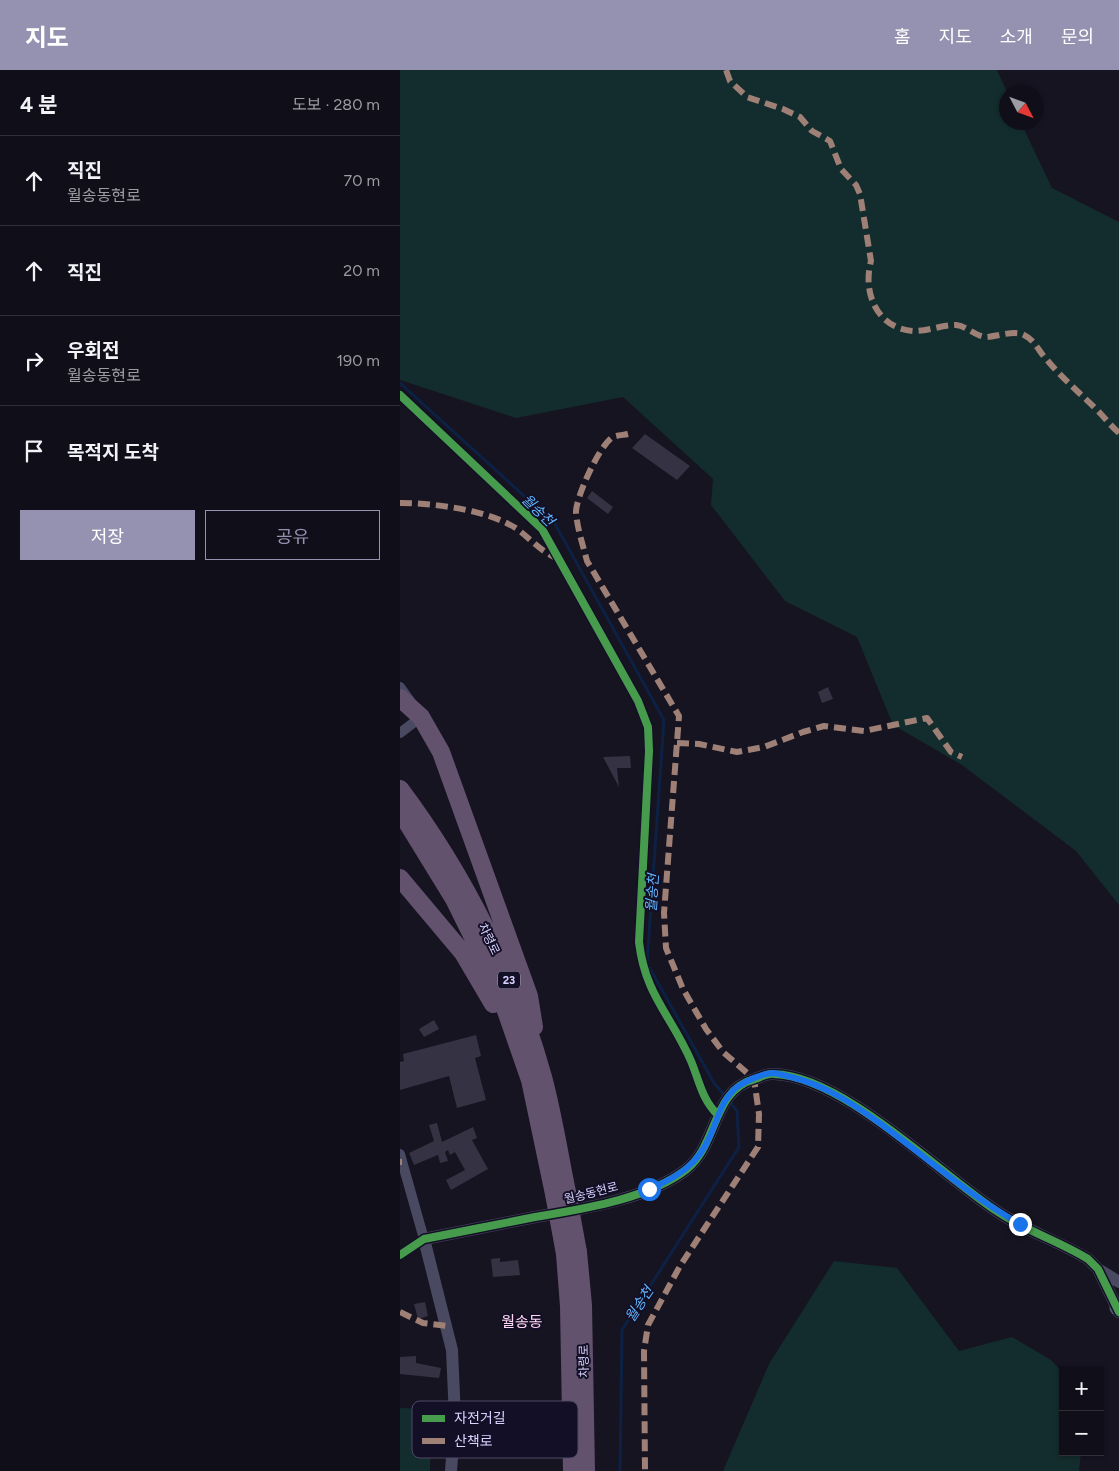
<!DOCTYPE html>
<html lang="ko">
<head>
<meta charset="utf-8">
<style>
	:root { --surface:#100f19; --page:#1e1d26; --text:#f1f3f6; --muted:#9c9ca2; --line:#302f38; --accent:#9591b1 }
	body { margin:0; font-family:Figtree,"Noto Sans KR",sans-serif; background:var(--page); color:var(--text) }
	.controls { position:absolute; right:15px; bottom:15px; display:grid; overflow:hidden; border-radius:0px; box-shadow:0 1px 4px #0004 }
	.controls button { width:45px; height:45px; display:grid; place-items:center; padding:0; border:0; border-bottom:1px solid var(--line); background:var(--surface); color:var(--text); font:25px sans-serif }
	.compass { position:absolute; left:599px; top:15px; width:45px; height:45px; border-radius:50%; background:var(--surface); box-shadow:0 1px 4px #0004; rotate:131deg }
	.stop { position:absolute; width:15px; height:15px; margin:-11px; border:4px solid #1a73e8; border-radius:50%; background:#fff }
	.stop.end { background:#1a73e8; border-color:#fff; box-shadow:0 1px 5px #0008 }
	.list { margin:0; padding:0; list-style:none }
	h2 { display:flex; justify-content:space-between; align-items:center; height:65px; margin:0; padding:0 20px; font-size:21px }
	h2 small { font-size:16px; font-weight:400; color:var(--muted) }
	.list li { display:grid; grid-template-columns:32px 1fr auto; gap:15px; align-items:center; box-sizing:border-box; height:90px; padding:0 20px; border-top:1px solid var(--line) }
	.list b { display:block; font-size:19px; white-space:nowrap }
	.list p { margin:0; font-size:16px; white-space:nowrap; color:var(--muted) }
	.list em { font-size:16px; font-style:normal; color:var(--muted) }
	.actions { display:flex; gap:10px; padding:15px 20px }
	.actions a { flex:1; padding:11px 0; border:1px solid var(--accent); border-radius:0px; text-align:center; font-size:18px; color:var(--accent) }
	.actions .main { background:var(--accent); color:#fff }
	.icon { flex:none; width:28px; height:28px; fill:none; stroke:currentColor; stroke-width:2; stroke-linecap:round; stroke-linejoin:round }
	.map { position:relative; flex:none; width:719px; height:1401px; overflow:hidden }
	header { display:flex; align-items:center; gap:30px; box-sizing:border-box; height:70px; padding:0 25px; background:var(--accent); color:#fff }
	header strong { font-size:24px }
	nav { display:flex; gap:28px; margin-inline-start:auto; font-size:18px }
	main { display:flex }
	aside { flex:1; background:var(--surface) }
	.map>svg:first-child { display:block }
</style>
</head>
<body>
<header>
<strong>지도</strong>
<nav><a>홈</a><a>지도</a><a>소개</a><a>문의</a></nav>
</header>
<main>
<aside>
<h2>4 분<small>도보 · 280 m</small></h2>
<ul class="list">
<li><svg class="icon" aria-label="ahead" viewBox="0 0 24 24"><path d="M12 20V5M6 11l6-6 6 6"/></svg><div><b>직진</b><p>월송동현로</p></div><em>70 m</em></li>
<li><svg class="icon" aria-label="ahead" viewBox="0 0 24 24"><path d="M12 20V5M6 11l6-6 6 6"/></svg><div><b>직진</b></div><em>20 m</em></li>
<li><svg class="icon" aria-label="right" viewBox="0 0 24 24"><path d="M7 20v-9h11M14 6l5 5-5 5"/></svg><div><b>우회전</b><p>월송동현로</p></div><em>190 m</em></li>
<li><svg class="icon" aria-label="arrive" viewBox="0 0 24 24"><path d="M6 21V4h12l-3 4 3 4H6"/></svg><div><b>목적지 도착</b></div></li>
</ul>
<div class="actions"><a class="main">저장</a><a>공유</a></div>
</aside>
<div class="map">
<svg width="719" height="1401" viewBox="0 0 719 1401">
	<rect width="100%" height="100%" fill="#161421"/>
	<path fill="#132c2d" d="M 0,0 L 597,0 L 607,22 L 606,52 L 621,53 L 652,118 L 719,152 L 719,835 L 676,781 L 562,695 L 493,655 L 457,567 L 385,531 L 311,435 L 313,409 L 223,327 L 116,348 L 0,310 Z
		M 434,1191 L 497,1198 L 559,1281 L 612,1267 L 651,1290 L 663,1303 L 663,1382 L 681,1382 L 679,1401 L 323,1401 L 369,1294 Z
		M 0,1338 L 31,1339 L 30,1401 L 0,1401 Z"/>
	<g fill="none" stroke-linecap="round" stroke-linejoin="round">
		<path stroke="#0d2144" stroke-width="3" d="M 0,313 L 155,454 L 264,650 L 247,893 L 314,1013 L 325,1026
			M 220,1401 L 222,1260 L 339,1077 L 337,1041 L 329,1031"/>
	</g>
	<path fill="#343243" d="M 245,364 L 290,396 L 277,410 L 232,378 Z
		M 192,421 L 213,437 L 208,444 L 187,428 Z
		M 428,617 L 433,629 L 422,633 L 418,622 Z
		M 230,686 L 231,698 L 217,698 L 219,717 L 203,687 Z
		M 34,950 L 39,959 L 24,967 L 19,959 Z
		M 76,965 L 81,986 L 75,988 L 86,1030 L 57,1038 L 49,1006 L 0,1020 L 0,992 L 4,991 L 3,984 Z
		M 37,1053 L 42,1072 L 73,1057 L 77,1068 L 72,1070 L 88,1099 L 51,1120 L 46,1110 L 65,1100 L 55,1082 L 50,1085 L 48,1080 L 45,1082 L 48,1091 L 40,1093 L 38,1085 L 14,1095 L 9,1083 L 34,1071 L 29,1055 Z
		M 100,1188 L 100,1192 L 118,1190 L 120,1205 L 93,1207 L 91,1189 Z
		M 25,1232 L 28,1246 L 18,1249 L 14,1234 Z
		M 16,1286 L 16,1293 L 41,1298 L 39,1308 L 0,1304 L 0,1287 Z"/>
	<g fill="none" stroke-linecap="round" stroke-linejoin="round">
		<path stroke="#4a4962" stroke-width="10" d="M 0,325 L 142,459 L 238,631 L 248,657 L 249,681 L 239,872 C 245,925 271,945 291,991 C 299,1010 302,1030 318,1045
			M 0,617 L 10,631
			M 0,663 L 21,647 L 18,643
			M 0,1084 L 24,1169 L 0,1185"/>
		<path stroke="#4a4962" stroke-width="12" d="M 698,1199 L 719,1212
			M 51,1401 L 55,1348 L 52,1280 L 24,1169 C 61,1162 98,1154 135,1147 C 182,1139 249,1129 287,1099 C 318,1074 312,1020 355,1009 C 361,1007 368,1003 374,1004 C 443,1006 540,1104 598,1142 C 626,1161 659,1171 688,1189 L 698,1199 L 719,1242"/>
		<path stroke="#575674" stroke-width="15" d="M 717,1238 L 719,1237"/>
		<path stroke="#62526e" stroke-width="18" d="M 0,628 L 21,647 L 41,682 L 129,926 L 134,957
			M 0,719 C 63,803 115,905 143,1007 C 153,1044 159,1083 167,1122
			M 0,741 L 54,829 L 98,918 L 130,1010 L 154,1124
			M 0,808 L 63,883 L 93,934
			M 178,1182 L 183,1235 L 186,1401
			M 165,1184 L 169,1236 L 172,1401"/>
		<path stroke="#62526e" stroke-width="18" d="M 167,1122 L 178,1182
			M 154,1124 L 165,1184"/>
		<path stroke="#9e8076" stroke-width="6" stroke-dasharray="12 6" stroke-linecap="butt" d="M 326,0 L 330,11 L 347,27 L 383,39 L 400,47 L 412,61 L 430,71 L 441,99 L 456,115 L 460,124 L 471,191 C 462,224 478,259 514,261 C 528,261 542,255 556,255 C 567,256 576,267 587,267 C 598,266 615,260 624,265 C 635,270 639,282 647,290 C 662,308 681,324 698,341 C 705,348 711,356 719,363
			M 228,364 C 224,365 218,365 213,367 C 200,374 176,427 176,442 C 177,458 183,475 187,491 L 279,646 L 264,843 L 266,878 L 283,919 L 306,959 L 323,982 L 354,1009 L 359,1044 L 358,1077 L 280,1196 L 248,1255 L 244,1281 L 245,1401
			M 0,433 C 34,433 89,440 117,459 C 132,470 140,481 158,489
			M 277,673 L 299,674 L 337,682 L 364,677 L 403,662 L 424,656 L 464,661 L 527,648 L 551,682 L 562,687
			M 0,1092 L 2,1092
			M 0,1242 L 23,1253 L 47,1256"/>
		<defs>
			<path id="cycleway" d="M 0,325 L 142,459 L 238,631 L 248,657 L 249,681 L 239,872 C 245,925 271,945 291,991 C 299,1010 302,1030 318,1045
				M 0,1185 L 24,1169 C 61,1162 98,1154 135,1147 C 182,1139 249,1129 287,1099 C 318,1074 312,1020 355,1009 C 361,1007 368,1003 374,1004 C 443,1006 540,1104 598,1142 C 626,1161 659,1171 688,1189 L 698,1199 L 719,1242"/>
		</defs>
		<use href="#cycleway" stroke="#130f26" stroke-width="11"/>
		<use href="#cycleway" stroke="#469c4c" stroke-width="8"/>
	</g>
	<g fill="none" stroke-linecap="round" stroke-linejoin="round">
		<path stroke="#1a73e8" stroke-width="6" d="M 249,1119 C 276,1108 298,1095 310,1066 C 318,1049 321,1030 337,1017 C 346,1011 361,1004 372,1003 C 378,1003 385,1006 391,1007 C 425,1015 453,1034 481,1054 C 526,1087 571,1127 620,1154"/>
	</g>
	<g text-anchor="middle" stroke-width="4" stroke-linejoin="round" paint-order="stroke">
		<rect fill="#130f26" stroke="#9e99be" stroke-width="1" x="98" y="901.5" width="22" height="17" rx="4"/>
		<g font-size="11" font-weight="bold" fill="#d9d4ff">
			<text x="109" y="914">23</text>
		</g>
		<g font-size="12" fill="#d9d4ff" stroke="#130f26">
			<text transform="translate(89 869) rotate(64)" y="4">차령로</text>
			<text transform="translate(191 1123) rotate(-14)" y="4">월송동현로</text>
			<text transform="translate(184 1291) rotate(-91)" y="4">차령로</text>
		</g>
		<g font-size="14" font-style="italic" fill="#62b6ff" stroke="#130f26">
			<text transform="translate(138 440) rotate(44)" y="5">월송천</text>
			<text transform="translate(252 823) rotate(-86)" y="5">월송천</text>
			<text transform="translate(239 1234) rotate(-57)" y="5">월송천</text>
		</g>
		<g font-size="15" fill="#ffd6f0" stroke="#130f26">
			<text x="122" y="1257">월송동</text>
		</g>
	</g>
	<rect x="12" y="1331" width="166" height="57" rx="8" fill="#130f26" stroke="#4e4a67" stroke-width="1"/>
	<rect x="22" y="1345" width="23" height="7" fill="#469c4c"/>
	<rect x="22" y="1368" width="23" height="6" fill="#9e8076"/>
	<g font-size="14" fill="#d9d4ff">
		<text x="54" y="1353">자전거길</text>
		<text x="54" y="1376">산책로</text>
	</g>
</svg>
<div class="controls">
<button>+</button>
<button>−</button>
</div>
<svg class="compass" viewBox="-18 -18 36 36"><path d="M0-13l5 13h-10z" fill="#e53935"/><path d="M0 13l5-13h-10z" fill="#9c9ca2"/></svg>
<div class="stop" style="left:249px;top:1119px"></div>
<div class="stop end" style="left:620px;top:1154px"></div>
</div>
</main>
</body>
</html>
